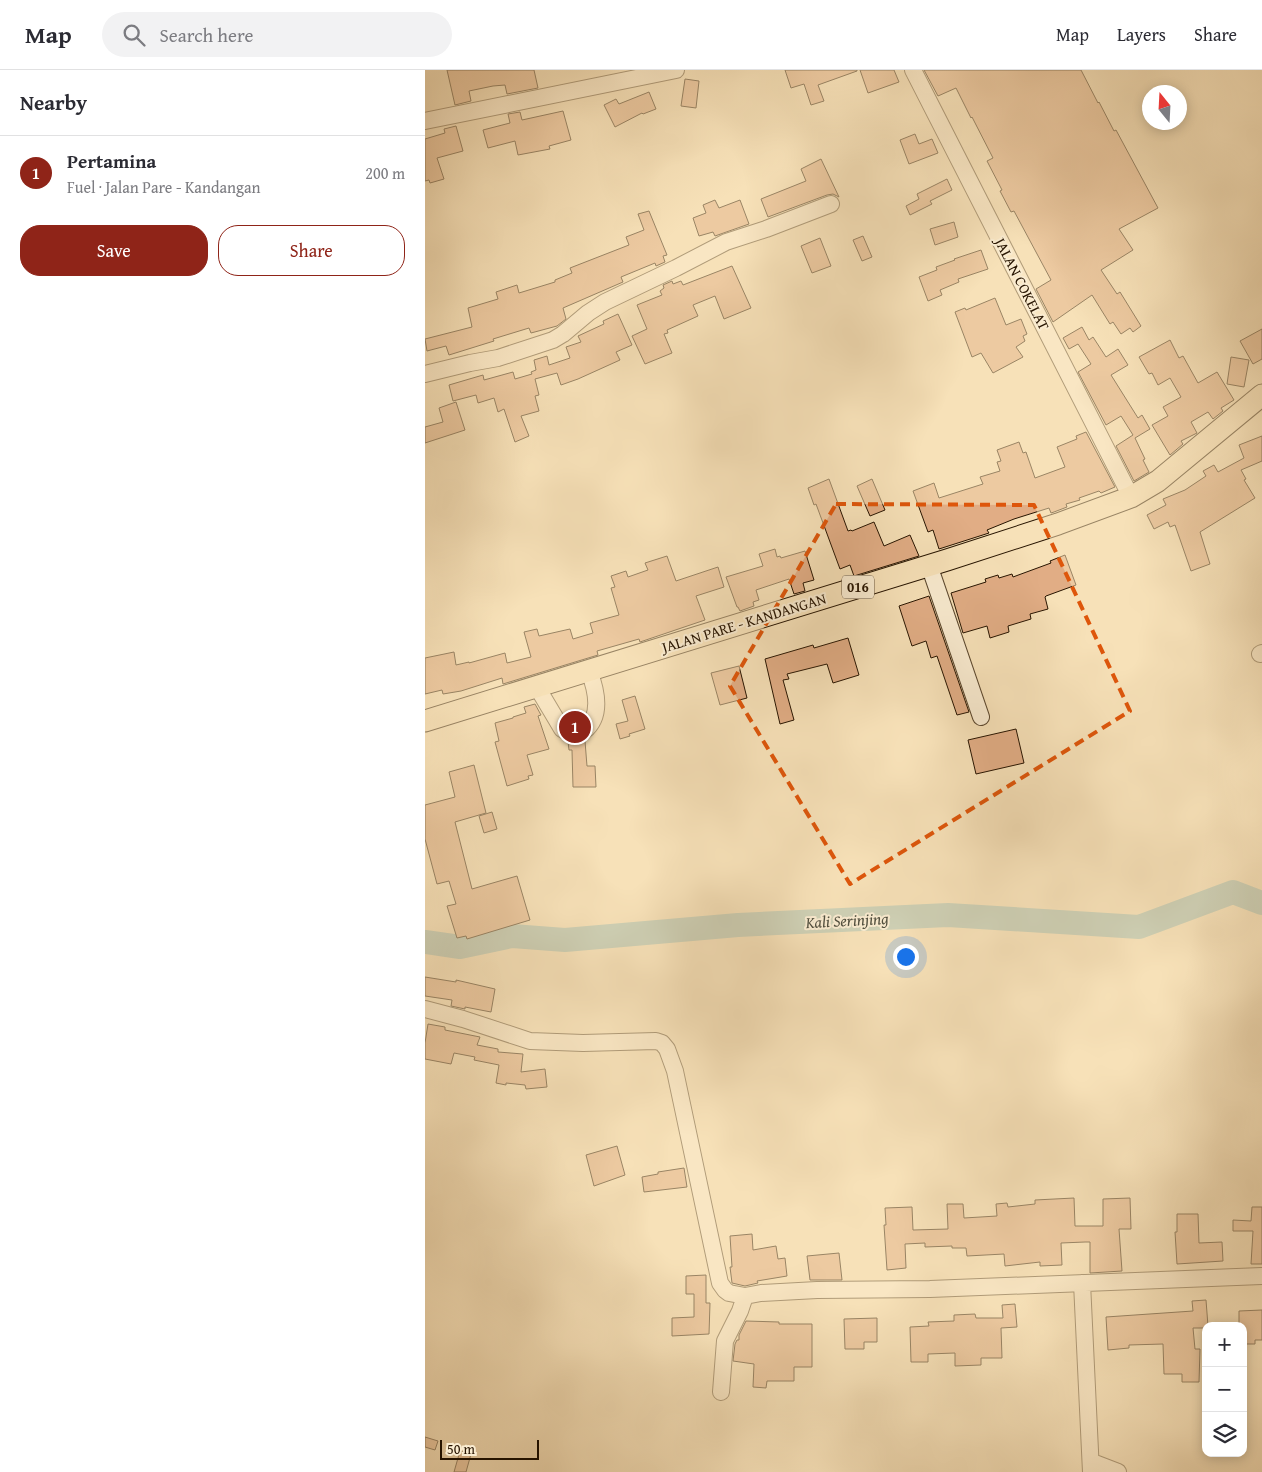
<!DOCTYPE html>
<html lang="en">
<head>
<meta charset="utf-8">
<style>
	:root { --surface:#fff; --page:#f2f2f3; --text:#2b2b33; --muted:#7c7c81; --line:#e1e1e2; --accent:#8f2418 }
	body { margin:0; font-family:"Gentium Book Plus",serif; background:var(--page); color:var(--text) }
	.controls { position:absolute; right:15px; bottom:15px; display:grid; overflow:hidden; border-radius:10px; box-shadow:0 2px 12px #0003 }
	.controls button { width:45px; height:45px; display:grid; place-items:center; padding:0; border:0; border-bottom:1px solid var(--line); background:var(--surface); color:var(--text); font:25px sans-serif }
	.compass { position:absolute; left:717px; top:15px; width:45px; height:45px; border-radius:50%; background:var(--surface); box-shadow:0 2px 12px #0003; rotate:342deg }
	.scale { position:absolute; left:15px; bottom:12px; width:99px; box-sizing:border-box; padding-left:5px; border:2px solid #271400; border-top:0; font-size:14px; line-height:18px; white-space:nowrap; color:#271400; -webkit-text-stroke:4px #faecd1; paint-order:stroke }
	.you { position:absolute; left:480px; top:886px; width:18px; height:18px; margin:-12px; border:4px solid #fff; border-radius:50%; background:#1a73e8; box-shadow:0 0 0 8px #1a73e833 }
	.badge { display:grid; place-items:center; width:32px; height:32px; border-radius:50%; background:var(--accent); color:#fff; font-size:16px; font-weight:700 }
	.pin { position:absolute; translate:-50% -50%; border:2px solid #fff; box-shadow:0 1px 5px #0006 }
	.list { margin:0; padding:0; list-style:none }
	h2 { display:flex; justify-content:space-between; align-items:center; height:65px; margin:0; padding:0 20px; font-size:21px }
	h2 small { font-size:16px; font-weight:400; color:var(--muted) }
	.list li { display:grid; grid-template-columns:32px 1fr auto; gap:15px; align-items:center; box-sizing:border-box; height:75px; padding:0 20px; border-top:1px solid var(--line) }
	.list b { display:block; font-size:19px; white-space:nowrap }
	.list p { margin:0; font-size:16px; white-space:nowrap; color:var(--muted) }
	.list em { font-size:16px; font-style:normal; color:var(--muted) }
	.actions { display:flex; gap:10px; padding:15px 20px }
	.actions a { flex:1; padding:11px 0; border:1px solid var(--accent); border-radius:20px; text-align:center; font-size:18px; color:var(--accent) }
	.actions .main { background:var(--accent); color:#fff }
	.icon { flex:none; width:28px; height:28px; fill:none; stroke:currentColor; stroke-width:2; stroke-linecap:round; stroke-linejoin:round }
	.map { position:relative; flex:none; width:837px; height:1402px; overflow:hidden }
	header { display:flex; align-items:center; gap:30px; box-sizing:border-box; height:70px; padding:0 25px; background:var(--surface); border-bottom:1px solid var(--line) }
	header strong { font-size:24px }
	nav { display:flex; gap:28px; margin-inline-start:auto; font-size:18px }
	.search { width:350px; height:45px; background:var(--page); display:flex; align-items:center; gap:12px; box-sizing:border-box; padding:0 18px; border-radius:28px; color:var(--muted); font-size:19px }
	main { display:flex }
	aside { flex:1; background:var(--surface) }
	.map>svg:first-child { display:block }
</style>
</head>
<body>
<header>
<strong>Map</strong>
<div class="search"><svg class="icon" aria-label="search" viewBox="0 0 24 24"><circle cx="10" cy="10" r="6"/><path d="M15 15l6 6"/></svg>Search here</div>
<nav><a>Map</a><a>Layers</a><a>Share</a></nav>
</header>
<main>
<aside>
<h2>Nearby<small></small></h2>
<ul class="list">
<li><span class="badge">1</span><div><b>Pertamina</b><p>Fuel · Jalan Pare - Kandangan</p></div><em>200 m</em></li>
</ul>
<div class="actions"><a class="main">Save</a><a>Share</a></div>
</aside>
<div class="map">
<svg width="837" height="1402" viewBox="0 0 837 1402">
	<rect width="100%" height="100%" fill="#f7e1b8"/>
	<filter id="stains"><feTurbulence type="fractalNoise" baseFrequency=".004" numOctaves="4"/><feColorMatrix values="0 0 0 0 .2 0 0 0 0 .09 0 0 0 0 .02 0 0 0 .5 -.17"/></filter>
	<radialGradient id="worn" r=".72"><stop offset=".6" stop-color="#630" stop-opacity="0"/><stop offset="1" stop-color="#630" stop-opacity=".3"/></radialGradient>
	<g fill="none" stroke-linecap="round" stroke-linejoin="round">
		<path stroke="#9ebdb3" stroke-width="24" d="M 0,872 L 35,877 L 87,866 L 140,870 L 313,855 L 523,845 L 714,857 L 808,822 L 837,833"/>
	</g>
	<path fill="#e1ad85" stroke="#271400" d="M 22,0 L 109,0 L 113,18 L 82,24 L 80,15 L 68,16 L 44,21 L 46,31 L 30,35 Z
		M 360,0 L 432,0 L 432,1 L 393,15 L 399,31 L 386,35 L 379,14 L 366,18 Z
		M 435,0 L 469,0 L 474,12 L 443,23 Z
		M 499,0 L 656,0 L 673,33 L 674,32 L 689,61 L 691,60 L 733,138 L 694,159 L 708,180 L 676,200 L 692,224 L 695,222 L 716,256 L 708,262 L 705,258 L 696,264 L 688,252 L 685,254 L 667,225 L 628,252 L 611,219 L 626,210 L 589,141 L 586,142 L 575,121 L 577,120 L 562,91 L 568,88 L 547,47 L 546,48 L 531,18 L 513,26 Z
		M 260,9 L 274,11 L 271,38 L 256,36 Z
		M 224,22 L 231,39 L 218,44 L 217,43 L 190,57 L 179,35 L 191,29 L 194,34 Z
		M 138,41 L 146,70 L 124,76 L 125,79 L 93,85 L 90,71 L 63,78 L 58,60 L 85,53 L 83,44 L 95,42 L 97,50 Z
		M 31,56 L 38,81 L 12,88 L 19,109 L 5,113 L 4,110 L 0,111 L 0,69 L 20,63 L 19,59 Z
		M 490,64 L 494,74 L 507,69 L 513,83 L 484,94 L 475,70 Z
		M 396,89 L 414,127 L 408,124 L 402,125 L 343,147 L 336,129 L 381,111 L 376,99 Z
		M 522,109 L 527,120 L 505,131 L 507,134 L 485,145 L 481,136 L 494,129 L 492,124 Z
		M 290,130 L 294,138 L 315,130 L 324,154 L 290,166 L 288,162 L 274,166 L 268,148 L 281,143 L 278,135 Z
		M 224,141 L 242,185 L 238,186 L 240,192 L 231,196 L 230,193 L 196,207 L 198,212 L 138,238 L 141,249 L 132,256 L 106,263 L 104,258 L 68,269 L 69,271 L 24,285 L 21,276 L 2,281 L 0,269 L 47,257 L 43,238 L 73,229 L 71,222 L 92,215 L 94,223 L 130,212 L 130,210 L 147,203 L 145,198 L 204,175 L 201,167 L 219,160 L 213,144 Z
		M 529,152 L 533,167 L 510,175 L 505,159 Z
		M 438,166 L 447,187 L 437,191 L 428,170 Z
		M 395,168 L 406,196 L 387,203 L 376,176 Z
		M 556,180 L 563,199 L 533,209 L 534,212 L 515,220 L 517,225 L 503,231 L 494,207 L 512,200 L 511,197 L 530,190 L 529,189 Z
		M 307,196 L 326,238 L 299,249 L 290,226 L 268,235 L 273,246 L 242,260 L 243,263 L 239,264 L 247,283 L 220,294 L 207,266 L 222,259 L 212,235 L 237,225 L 235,221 L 239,218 L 238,215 L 247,211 L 248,214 L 256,211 L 258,215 Z
		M 570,228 L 581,255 L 596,249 L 602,264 L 598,266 L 600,271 L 591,277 L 598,287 L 568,303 L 556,283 L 547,287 L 530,242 L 540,238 L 541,240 Z
		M 193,244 L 207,275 L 191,282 L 195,290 L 153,309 L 136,315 L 132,303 L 110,309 L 114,325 L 110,326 L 114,341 L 96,346 L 104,366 L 90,372 L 79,339 L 73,342 L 69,328 L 53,333 L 51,325 L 28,331 L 24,315 L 58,305 L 59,310 L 88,302 L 90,309 L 107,304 L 106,302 L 111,300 L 109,290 L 122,286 L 124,295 L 145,288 L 141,277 L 156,272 L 153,266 L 179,254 L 178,251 Z
		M 657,257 L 664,270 L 668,267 L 681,287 L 693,279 L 703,295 L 686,305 L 713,348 L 717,345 L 725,359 L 710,368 L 720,389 L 718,390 L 724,402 L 709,411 L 691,376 L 708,365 L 696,346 L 681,355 L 653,302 L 666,294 L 653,274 L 644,279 L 638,268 Z
		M 837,259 L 837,289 L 828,294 L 815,271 Z
		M 745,270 L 754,288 L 758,286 L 773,313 L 792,302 L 809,330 L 796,338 L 798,341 L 788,349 L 783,342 L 766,352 L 772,363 L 756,371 L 758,374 L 745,385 L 727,355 L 743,346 L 738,337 L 756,327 L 745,308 L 733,315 L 727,303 L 724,304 L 714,287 Z
		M 806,287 L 824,290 L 819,317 L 802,314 Z
		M 31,332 L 40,360 L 0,373 L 0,357 L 18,352 L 14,338 Z
		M 661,362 L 690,417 L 676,423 L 674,421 L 654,428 L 655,430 L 641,434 L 642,437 L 629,442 L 626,443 L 624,438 L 589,449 L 562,460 L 564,463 L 514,479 L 508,460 L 503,462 L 488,421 L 509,413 L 514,428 L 558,414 L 555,407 L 575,401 L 572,392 L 576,391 L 572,380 L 594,372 L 598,383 L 601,382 L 610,408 L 640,397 L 632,377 L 652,369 L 651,366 Z
		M 837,366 L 837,391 L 816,400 L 821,409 L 819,410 L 830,428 L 775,462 L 785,494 L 766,501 L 750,455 L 745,457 L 743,452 L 729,459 L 722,445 L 741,435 L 738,429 L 760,420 L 781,406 L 778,401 L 789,395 L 793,402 L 819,388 L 814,375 Z
		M 404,409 L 423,461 L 426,460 L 427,461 L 449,452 L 459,476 L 485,465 L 494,486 L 429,506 L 425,495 L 415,499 L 391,434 L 389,435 L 383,418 Z
		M 447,409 L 460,440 L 445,446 L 432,416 Z
		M 350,479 L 352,487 L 355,486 L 356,488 L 380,481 L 389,510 L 378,513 L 380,521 L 369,524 L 364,509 L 331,520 L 334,530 L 328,532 L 329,536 L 315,541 L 313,537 L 312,537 L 301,507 L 338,496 L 334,484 Z
		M 640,485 L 651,515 L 621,526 L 620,527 L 623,539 L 605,544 L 606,549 L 583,556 L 584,562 L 565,568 L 562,556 L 538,563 L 526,523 L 561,512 L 560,509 L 573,505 L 574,508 L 587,504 L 588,507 L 626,493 L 625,491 Z
		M 242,486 L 251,511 L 293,497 L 299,517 L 271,526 L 280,550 L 215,572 L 214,569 L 172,581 L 173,585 L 78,614 L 77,608 L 36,621 L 18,624 L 17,620 L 0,624 L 0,588 L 29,582 L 31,595 L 44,592 L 44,593 L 80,583 L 82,593 L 106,587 L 99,562 L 112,559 L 114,566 L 145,559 L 148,569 L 168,563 L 165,553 L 194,545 L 186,518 L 190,517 L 186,506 L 201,501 L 203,507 L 223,500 L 220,493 Z
		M 504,526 L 544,642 L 532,645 L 512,586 L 506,588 L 501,571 L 487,576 L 474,536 Z
		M 423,568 L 434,605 L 408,613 L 402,594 L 362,604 L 364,609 L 358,610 L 369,650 L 355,654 L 340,589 L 388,575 L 389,578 Z
		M 314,596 L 322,628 L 295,635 L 286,603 Z
		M 210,626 L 220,659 L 204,664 L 205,666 L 195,669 L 191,654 L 203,651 L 197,630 Z
		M 110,634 L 116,645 L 113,646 L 124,679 L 102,685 L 108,705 L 103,706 L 104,709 L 82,716 L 70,672 L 74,671 L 70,653 L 88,648 L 88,647 L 101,643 L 99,637 Z
		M 158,644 L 158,646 L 155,651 L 145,652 L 142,647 L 142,645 Z
		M 591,659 L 599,693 L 551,704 L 543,670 Z
		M 160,671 L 162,696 L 170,696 L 171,717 L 148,717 L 147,680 L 144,680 L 143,672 Z
		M 49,695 L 61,743 L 30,752 L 47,819 L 92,806 L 105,850 L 42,869 L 41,866 L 32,868 L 22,836 L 31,834 L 24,811 L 12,814 L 0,769 L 0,735 L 30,727 L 24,702 Z
		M 67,742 L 72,759 L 59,763 L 54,746 Z
		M 0,907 L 31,912 L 31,910 L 70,919 L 66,942 L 40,937 L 40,939 L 26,936 L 27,930 L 0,926 Z
		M 3,954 L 20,957 L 20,960 L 55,967 L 52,975 L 73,979 L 73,982 L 98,984 L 96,1002 L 120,999 L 122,1017 L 101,1019 L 100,1015 L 81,1013 L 81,1015 L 71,1013 L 74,995 L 49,990 L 50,987 L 29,983 L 26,994 L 0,989 L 0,973 Z
		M 192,1076 L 200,1105 L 169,1116 L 161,1085 Z
		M 259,1098 L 262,1117 L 219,1122 L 217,1107 L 233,1104 L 233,1102 Z
		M 649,1128 L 650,1156 L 678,1156 L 678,1129 L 705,1128 L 706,1159 L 694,1159 L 697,1201 L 665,1203 L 665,1172 L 660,1172 L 636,1173 L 637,1195 L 615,1196 L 615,1192 L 580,1196 L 579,1184 L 542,1186 L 541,1178 L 527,1178 L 527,1176 L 500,1177 L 500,1173 L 480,1174 L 481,1198 L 462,1200 L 459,1155 L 461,1155 L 460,1138 L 487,1137 L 488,1160 L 523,1159 L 522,1134 L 538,1134 L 539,1148 L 572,1146 L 571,1134 L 582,1133 L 583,1137 L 610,1134 L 610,1130 Z
		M 827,1137 L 837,1137 L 837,1194 L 826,1194 L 828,1161 L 808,1161 L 808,1150 L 826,1151 Z
		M 752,1144 L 773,1144 L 774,1173 L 797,1172 L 798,1191 L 752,1194 L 750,1162 L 752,1162 Z
		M 327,1164 L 328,1180 L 351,1176 L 353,1189 L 360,1188 L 362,1206 L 332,1211 L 333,1213 L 320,1216 L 307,1213 L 305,1197 L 307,1197 L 305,1166 Z
		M 414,1183 L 417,1210 L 385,1210 L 382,1186 Z
		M 281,1205 L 281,1233 L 285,1233 L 284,1264 L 247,1266 L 247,1248 L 269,1247 L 269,1224 L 261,1224 L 261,1206 Z
		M 781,1230 L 783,1256 L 781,1256 L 781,1258 L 768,1258 L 770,1279 L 775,1279 L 774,1312 L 757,1312 L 757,1304 L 739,1304 L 738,1274 L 704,1275 L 704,1278 L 683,1280 L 681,1247 L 768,1241 L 767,1231 Z
		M 590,1234 L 592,1257 L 576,1258 L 577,1288 L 556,1288 L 556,1295 L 530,1296 L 530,1283 L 503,1284 L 503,1292 L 486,1292 L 485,1257 L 504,1256 L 503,1252 L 529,1251 L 529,1245 L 550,1244 L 551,1248 L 578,1248 L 577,1235 Z
		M 837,1240 L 837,1270 L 830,1270 L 830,1274 L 818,1274 L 818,1256 L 814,1256 L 814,1241 Z
		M 452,1248 L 452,1272 L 439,1272 L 439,1279 L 420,1279 L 419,1249 Z
		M 321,1251 L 354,1252 L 354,1254 L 387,1254 L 387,1297 L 369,1297 L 369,1311 L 342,1311 L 341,1318 L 328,1317 L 329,1294 L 308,1291 L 310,1274 L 312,1270 L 314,1270 L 314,1265 Z
		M 0,1367 L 13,1371 L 10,1380 L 0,1377 Z
		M 35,1381 L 46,1384 L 41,1402 L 29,1402 Z"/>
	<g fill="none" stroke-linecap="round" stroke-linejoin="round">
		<defs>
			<path id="minor" d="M 488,0 L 706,427
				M 0,51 L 251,0
				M 0,304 L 45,293 L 73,288 L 128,270 L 138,264 L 163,243 L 180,232 L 251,198 L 301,172 L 341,159 L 406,134
				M 504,495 L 556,647
				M 835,584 L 837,583
				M 112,617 L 137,659 L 143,662 L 159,661 C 178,646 171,619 164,601
				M 0,939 L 38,949 L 105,971 L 158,973 L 231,971 L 237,973 L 242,979 L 250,1001 L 295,1213 L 300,1220 L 304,1223 L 320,1226 L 336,1223 L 392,1220 L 505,1219 L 837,1206
				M 657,1213 L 666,1402
				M 296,1322 L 300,1271 L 315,1241 L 320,1226
				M 667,1392 L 693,1402"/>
			<path id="major" d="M 0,651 L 522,490 L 633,454 L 706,427 L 733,411 L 837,325"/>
		</defs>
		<use href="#minor" stroke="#5b472e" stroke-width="18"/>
		<use href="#major" stroke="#271400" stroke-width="23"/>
		<use href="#minor" stroke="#faecd1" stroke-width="16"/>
		<use href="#major" stroke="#f7e1b8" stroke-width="21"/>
	</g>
	<path d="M0 0H837V1402H0ZM 411,434 L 609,435 L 705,641 L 425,814 L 305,616 Z" fill="#f7e1b8" fill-opacity=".55" fill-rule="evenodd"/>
	<path fill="none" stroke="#de560b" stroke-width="4" stroke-dasharray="10 6" stroke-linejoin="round" d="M 411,434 L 609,435 L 705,641 L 425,814 L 305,616 Z"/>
	<g text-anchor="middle" stroke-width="4" stroke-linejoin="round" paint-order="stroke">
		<rect fill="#faecd1" stroke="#66553f" stroke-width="1" x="417" y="505.5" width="32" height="23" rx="4"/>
		<g font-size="14" font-weight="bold" fill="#271400">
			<text x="433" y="522">016</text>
		</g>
		<g font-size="15" fill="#271400" stroke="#faecd1">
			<text transform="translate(597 214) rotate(63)" y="5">JALAN COKELAT</text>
			<text transform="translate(319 553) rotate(-17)" y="5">JALAN PARE - KANDANGAN</text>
		</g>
		<g font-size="16" font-style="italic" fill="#514f3f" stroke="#faecd1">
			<text transform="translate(422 850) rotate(-3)" y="6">Kali Serinjing</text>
		</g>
	</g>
	<rect width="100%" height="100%" filter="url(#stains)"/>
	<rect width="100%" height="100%" fill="url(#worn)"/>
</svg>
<div class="controls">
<button>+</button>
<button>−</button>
<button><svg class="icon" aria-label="layers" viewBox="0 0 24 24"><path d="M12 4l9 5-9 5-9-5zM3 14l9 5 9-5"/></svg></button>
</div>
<svg class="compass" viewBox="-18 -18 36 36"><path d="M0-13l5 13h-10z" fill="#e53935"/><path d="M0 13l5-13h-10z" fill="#7c7c81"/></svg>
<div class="scale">50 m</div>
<div class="you"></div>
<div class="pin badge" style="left:150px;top:657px">1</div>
</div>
</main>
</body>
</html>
